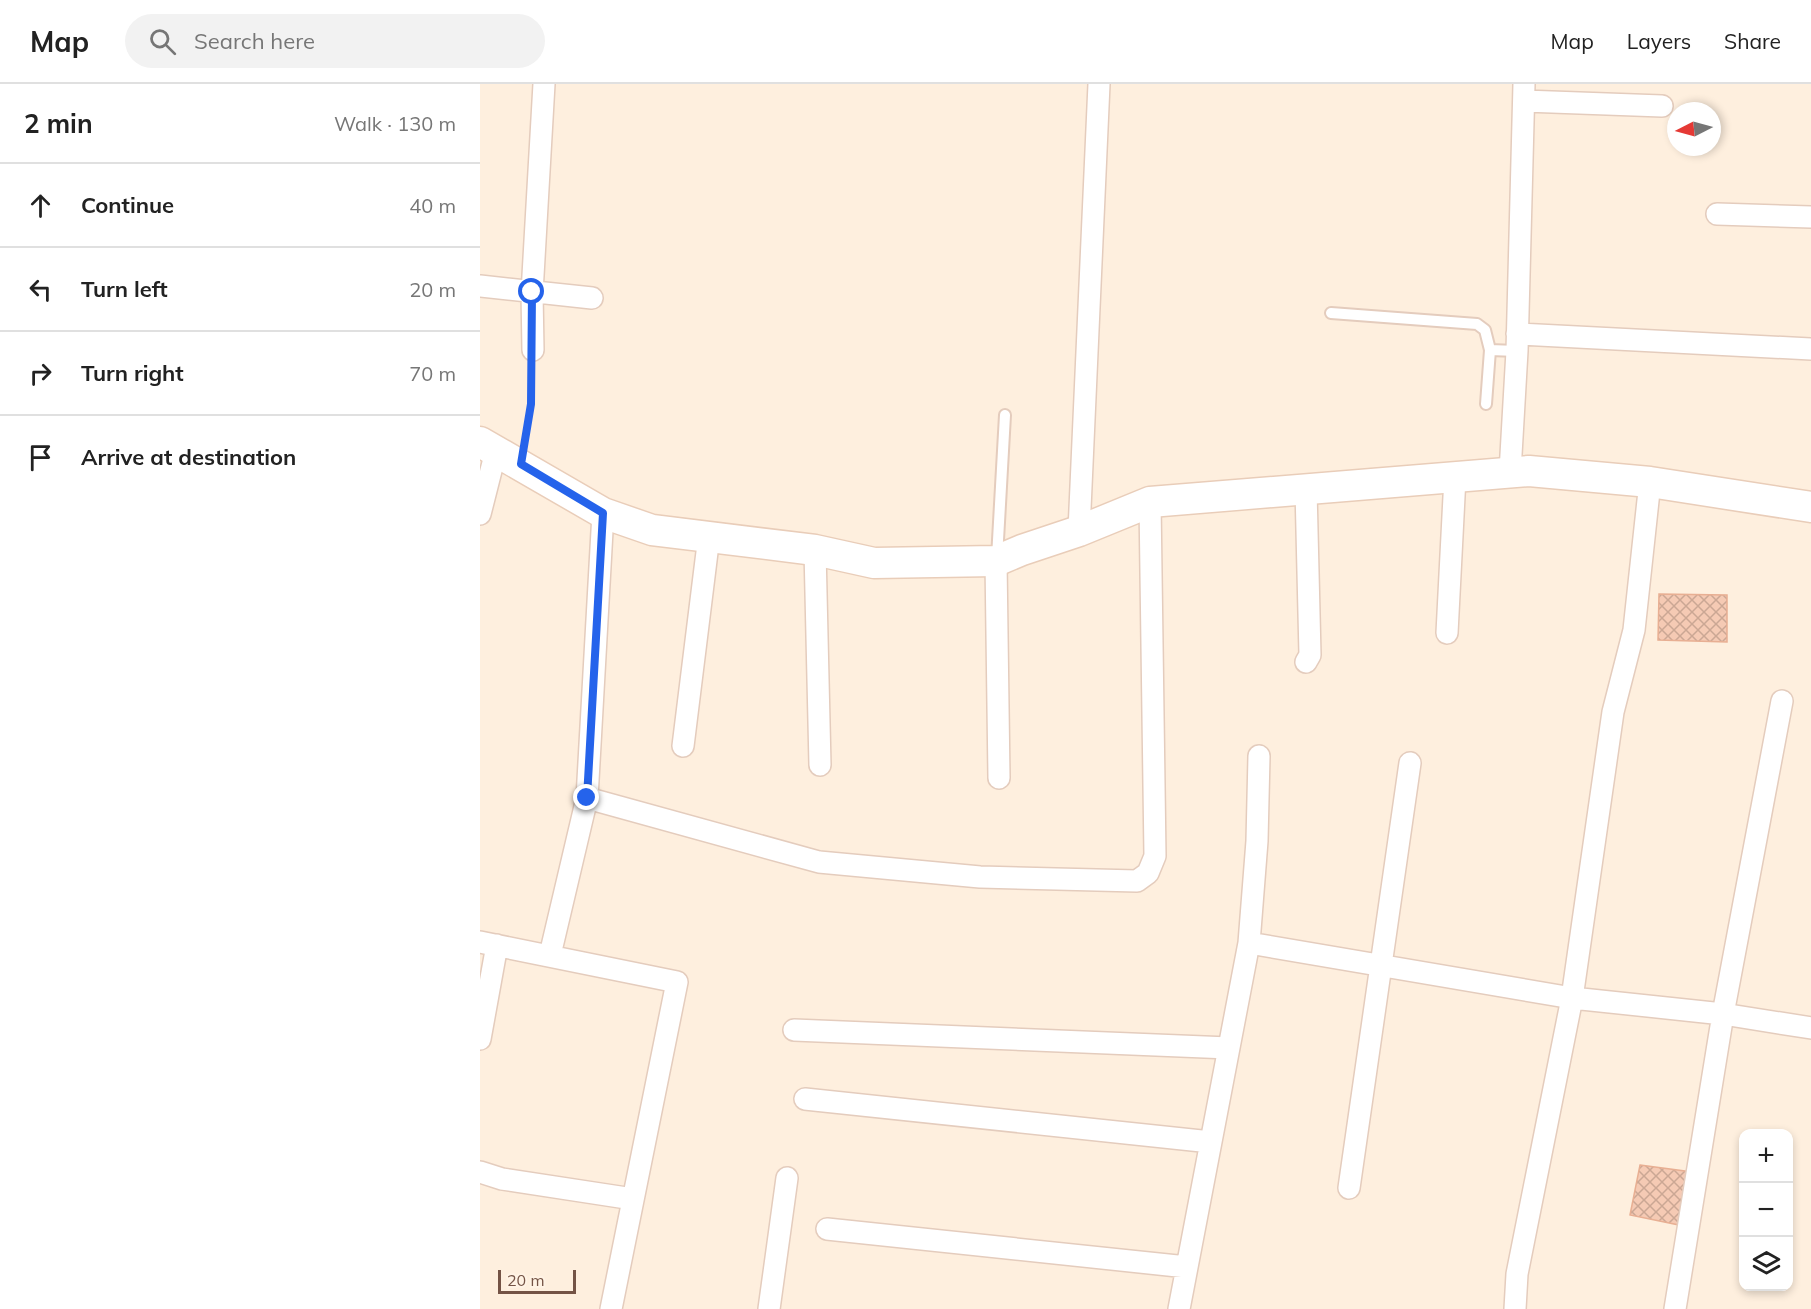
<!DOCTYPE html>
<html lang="en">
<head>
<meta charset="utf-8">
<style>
	:root { --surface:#fff; --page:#f2f2f2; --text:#222; --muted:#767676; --line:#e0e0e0 }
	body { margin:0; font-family:Mulish,sans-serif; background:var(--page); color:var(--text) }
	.controls { position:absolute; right:18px; bottom:18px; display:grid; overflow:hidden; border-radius:12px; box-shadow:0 3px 9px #0003 }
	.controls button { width:54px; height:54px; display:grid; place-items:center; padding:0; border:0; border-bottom:2px solid var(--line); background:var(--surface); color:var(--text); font:30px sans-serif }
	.compass { position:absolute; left:1187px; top:18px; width:54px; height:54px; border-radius:50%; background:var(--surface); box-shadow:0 3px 9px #0003; rotate:264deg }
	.scale { position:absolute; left:18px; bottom:15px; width:78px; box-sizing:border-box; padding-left:6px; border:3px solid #745345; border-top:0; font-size:16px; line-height:21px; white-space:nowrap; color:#745345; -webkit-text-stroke:4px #fff3e5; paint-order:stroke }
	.stop { position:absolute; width:18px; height:18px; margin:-14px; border:4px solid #2563eb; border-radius:50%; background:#fff }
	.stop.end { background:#2563eb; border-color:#fff; box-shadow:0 2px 6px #0008 }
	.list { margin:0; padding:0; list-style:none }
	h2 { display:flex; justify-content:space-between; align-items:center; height:78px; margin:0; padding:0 24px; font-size:26px }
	h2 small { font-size:20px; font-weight:400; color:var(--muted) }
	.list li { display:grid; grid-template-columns:39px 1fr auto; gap:18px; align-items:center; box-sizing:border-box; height:84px; padding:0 24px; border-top:2px solid var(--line) }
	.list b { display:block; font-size:22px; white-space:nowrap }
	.list em { font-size:20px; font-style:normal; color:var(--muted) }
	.icon { flex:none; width:33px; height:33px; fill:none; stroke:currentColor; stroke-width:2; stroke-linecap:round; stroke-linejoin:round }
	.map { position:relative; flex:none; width:1331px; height:1225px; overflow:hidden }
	header { display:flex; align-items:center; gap:36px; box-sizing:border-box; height:84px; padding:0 30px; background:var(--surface); border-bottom:2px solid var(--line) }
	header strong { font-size:28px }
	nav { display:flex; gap:33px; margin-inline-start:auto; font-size:21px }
	.search { width:420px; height:54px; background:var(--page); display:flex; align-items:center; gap:15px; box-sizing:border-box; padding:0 21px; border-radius:33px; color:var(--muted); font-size:22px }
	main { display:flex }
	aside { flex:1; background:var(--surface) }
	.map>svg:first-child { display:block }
</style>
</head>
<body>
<header>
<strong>Map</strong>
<div class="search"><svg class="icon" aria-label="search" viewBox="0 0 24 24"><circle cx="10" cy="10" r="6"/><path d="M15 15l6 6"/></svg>Search here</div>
<nav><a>Map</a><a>Layers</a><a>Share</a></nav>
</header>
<main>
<aside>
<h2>2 min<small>Walk · 130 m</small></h2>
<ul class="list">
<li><svg class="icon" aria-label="ahead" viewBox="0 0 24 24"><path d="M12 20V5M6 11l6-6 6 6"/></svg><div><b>Continue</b></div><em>40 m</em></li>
<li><svg class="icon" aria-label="left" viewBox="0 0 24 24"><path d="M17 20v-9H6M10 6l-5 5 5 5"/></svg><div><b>Turn left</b></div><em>20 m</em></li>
<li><svg class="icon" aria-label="right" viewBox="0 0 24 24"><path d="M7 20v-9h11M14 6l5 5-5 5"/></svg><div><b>Turn right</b></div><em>70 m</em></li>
<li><svg class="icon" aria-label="arrive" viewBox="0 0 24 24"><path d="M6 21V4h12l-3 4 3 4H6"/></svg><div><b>Arrive at destination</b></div></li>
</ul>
</aside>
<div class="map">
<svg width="1331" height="1225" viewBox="0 0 1331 1225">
	<defs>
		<pattern id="building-cross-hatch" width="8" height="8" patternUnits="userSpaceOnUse" patternTransform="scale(1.5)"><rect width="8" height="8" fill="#f5cab4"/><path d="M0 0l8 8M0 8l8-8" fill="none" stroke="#cba794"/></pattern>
	</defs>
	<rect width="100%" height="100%" fill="#feefde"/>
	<path fill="url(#building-cross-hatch)" stroke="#e8af93" stroke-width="1.5" d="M 1179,510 L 1247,511 L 1247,558 L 1178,556 Z
		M 1160,1081 L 1212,1088 L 1204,1142 L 1150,1131 Z"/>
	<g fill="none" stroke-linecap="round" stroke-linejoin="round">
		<defs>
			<path id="lane" d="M 851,229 L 997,240 L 1005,246 L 1010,266 L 1006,320
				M 1010,266 L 1037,267
				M 517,474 L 525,331"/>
			<path id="street" d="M 1044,17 L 1182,22
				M 1237,130 L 1331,133
				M 0,202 L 112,214
				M 1037,250 L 1331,265
				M 53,266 L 52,209 L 64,0
				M 1030,388 L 1037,267 L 1044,0
				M 826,405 L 830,571 L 826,578
				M 123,429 L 107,714 L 339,778 L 500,793 L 657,797 L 668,789 L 675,772 L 670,418
				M 0,430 L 16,367
				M 599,447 L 619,0
				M 335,466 L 340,681
				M 516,477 L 519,694
				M 967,549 L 975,393
				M 203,662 L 229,452
				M 779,672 L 777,757 L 769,859 L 1092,914 L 1243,930 L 1331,944
				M 0,858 L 197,898 L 131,1225
				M 70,871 L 107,714
				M 314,946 L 749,964
				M 0,955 L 17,861
				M 325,1015 L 731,1058
				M 0,1088 L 22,1095 L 153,1115
				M 869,1104 L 930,679
				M 347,1145 L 707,1183
				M 289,1225 L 307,1094
				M 699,1225 L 769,859
				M 1035,1225 L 1037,1190 L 1092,914 L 1133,628 L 1154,546 L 1170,398
				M 1195,1225 L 1243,930 L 1302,617"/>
			<path id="secondary" d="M 0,358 L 123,429 L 172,446 L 335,466 L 394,479 L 516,477 L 542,466 L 599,447 L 670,418 L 1049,387 L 1170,398 L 1331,423"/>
		</defs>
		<use href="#lane" stroke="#e4ccbd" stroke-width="14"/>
		<use href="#street" stroke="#e4ccbd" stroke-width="24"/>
		<use href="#secondary" stroke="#e9cdb9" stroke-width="33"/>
		<path stroke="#d9ad97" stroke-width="4" stroke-dasharray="1.5 4.5" stroke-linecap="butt" d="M 46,353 L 51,319 L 52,289"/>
		<use href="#lane" stroke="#fff" stroke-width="10"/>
		<use href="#street" stroke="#fff" stroke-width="21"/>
		<use href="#secondary" stroke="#fff" stroke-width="30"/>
	</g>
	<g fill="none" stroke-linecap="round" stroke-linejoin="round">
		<path stroke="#2563eb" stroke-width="8" d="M 52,208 L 51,320 L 41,380 L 123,429 L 107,714"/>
	</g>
</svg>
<div class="controls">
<button>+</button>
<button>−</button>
<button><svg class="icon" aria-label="layers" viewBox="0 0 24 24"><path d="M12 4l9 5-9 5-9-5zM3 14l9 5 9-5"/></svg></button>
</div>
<svg class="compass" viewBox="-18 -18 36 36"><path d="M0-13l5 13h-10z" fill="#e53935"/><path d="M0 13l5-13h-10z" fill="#767676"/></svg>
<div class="scale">20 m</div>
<div class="stop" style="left:52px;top:208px"></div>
<div class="stop end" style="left:107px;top:714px"></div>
</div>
</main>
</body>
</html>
